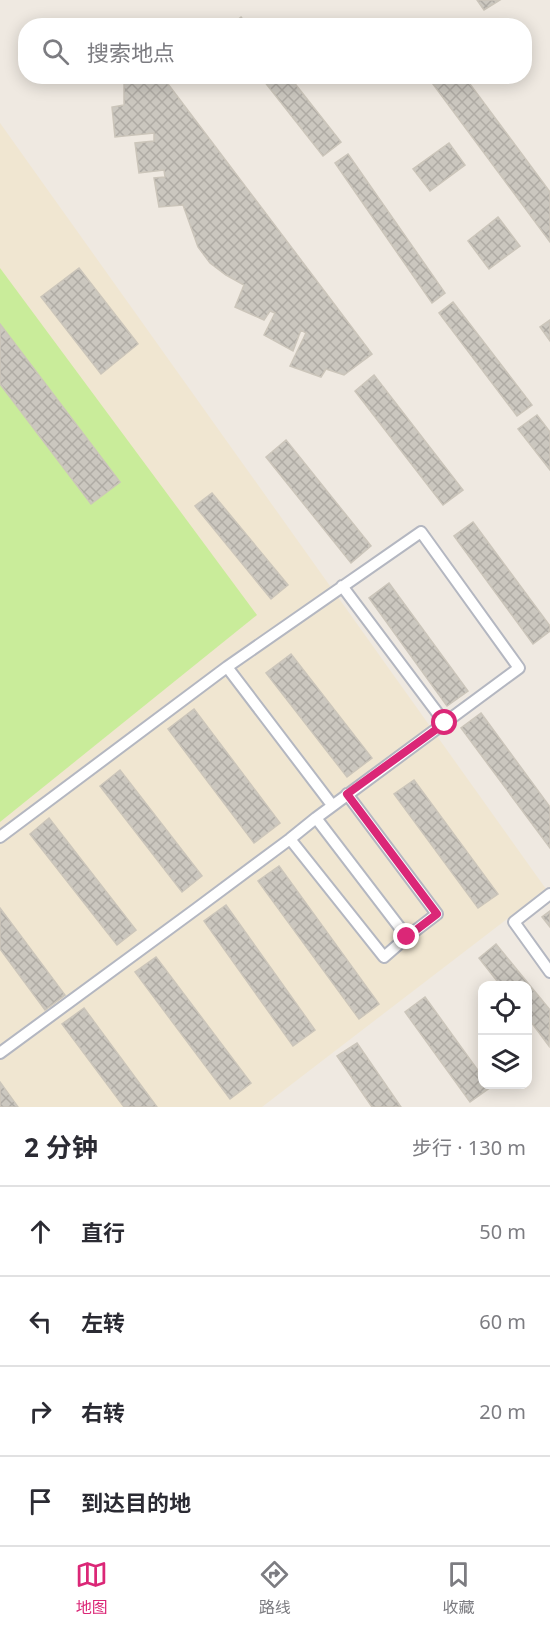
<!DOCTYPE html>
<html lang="zh">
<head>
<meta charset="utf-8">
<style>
	:root { --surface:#fff; --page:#f7f7f7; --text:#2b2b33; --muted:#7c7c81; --line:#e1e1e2; --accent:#db2777 }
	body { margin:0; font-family:"Noto Sans","Noto Sans SC",sans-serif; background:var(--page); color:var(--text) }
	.controls { position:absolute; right:18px; bottom:18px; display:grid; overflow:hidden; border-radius:12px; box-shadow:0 3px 15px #0003 }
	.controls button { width:54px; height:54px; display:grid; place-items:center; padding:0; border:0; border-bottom:2px solid var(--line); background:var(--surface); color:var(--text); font:30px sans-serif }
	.stop { position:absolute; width:18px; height:18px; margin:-14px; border:4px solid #db2777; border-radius:50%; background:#fff }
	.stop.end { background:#db2777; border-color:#fff; box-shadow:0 2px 6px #0008 }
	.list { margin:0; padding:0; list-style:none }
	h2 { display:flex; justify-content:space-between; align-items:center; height:78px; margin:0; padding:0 24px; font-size:26px }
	h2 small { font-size:20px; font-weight:400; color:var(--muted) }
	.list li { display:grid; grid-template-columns:39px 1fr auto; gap:18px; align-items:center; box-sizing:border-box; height:90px; padding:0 24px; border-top:2px solid var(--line) }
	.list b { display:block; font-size:22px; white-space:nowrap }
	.list em { font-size:20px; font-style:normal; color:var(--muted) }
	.icon { flex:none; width:33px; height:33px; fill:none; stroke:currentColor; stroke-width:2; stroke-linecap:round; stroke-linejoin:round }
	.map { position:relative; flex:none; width:550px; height:1107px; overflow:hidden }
	.search { position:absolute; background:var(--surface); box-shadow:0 3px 15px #0003; left:18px; right:18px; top:18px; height:66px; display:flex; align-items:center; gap:15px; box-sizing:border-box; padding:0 21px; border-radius:24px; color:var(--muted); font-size:22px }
	.sheet { height:438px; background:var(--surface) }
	nav { display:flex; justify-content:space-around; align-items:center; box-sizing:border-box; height:84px; border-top:2px solid var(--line); background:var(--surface); font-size:16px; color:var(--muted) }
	nav a { display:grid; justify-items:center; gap:3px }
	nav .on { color:var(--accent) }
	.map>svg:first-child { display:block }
</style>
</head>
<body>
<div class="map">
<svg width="550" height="1107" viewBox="0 0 550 1107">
	<defs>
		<pattern id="building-cross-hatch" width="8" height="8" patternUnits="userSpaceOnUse" patternTransform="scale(1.5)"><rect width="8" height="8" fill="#cbc7bf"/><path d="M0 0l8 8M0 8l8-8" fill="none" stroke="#afaba4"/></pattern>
	</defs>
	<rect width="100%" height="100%" fill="#efe9e1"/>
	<path fill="#f0e6d1" d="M 0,123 L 546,889 L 262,1107 L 0,1107 Z"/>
	<path fill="#c9ec9a" d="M 0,268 L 257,615 L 0,822 Z"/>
	<path fill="url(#building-cross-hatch)" stroke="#cbc5ba" stroke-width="1.5" d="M 477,0 L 500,0 L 484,10 Z
		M 241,17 L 248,26 L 230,26 Z
		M 132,76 L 162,76 L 372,354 L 344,375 L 326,369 L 321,377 L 290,366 L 306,333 L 301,330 L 293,351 L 264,335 L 275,313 L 270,311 L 264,320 L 235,307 L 244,285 L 226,275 L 210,263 L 198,247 L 183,205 L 159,207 L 154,178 L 165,177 L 164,170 L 139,173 L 135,143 L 154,141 L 154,133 L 115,137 L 112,107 L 124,105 L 124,83 Z
		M 260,76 L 289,76 L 341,142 L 323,156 Z
		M 427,76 L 464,76 L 550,192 L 550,242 Z
		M 449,143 L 465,165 L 430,191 L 413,169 Z
		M 348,154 L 445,293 L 432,303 L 335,163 Z
		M 498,217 L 520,246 L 489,269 L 468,241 Z
		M 79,268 L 138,344 L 101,374 L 41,297 Z
		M 453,302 L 532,405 L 517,416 L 439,313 Z
		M 550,320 L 550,341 L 540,327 Z
		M 0,324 L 120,482 L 91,504 L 0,384 Z
		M 374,375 L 463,490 L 443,505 L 355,391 Z
		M 537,415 L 550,432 L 550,470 L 518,429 Z
		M 286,440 L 371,546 L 351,563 L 266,457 Z
		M 212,493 L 288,585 L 271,599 L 195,506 Z
		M 473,522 L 550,626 L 550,631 L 533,644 L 454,536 Z
		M 389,583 L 468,691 L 447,706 L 369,598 Z
		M 291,654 L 372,758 L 347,777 L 266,673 Z
		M 194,709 L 280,823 L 254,843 L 168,729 Z
		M 481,713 L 550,807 L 550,848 L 461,728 Z
		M 120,770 L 202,876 L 182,892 L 100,786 Z
		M 414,780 L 498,894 L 478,908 L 394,794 Z
		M 49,818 L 136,930 L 117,945 L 30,834 Z
		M 279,866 L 379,1004 L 359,1019 L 258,881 Z
		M 226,905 L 315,1030 L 293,1046 L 204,921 Z
		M 0,908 L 65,995 L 45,1010 L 0,949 Z
		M 550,911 L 550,927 L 542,917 Z
		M 496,944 L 550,1010 L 549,1046 L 528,1018 L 528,986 L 501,986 L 479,958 Z
		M 156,957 L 251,1083 L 230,1099 L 135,972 Z
		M 425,997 L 482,1076 L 482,1084 L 489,1084 L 491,1087 L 470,1102 L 405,1012 Z
		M 84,1008 L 157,1107 L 124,1107 L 62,1024 Z
		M 357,1043 L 401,1107 L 372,1107 L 337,1056 Z
		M 0,1082 L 18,1107 L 0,1107 Z"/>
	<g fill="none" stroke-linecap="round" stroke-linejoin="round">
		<defs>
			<path id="lane" d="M 342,586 L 445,723
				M 227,667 L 332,805
				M 316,818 L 407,937
				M 0,837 L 227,667 L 421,532 L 519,668 L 316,818 L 290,839 L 196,909 L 0,1053
				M 290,839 L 384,957 L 407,937 L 437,914 L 347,794
				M 550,894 L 514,922 L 550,972"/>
		</defs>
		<use href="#lane" stroke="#b4b7c1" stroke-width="14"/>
		<use href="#lane" stroke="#fff" stroke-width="10"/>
	</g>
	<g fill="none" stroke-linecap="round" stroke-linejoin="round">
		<path stroke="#db2777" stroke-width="8" d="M 407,937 L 437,914 L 347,794 L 445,723"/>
	</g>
</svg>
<div class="controls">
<button><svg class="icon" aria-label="locate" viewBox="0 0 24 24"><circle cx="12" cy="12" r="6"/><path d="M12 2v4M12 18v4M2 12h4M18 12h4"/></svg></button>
<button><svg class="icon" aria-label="layers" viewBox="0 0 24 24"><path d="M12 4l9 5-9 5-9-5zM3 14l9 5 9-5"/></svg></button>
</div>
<div class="stop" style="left:445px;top:723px"></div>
<div class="stop end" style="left:407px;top:937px"></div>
<div class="search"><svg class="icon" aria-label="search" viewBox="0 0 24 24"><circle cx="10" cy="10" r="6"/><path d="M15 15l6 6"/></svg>搜索地点</div>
</div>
<section class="sheet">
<h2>2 分钟<small>步行 · 130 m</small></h2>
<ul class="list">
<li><svg class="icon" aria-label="ahead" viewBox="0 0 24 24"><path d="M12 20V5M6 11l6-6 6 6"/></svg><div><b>直行</b></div><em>50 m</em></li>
<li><svg class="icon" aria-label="left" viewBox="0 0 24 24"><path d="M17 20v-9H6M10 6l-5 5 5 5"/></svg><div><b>左转</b></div><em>60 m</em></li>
<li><svg class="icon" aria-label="right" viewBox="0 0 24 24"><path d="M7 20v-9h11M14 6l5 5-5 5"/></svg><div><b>右转</b></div><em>20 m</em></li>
<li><svg class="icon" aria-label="arrive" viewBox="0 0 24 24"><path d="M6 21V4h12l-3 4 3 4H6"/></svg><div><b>到达目的地</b></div></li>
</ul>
</section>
<nav>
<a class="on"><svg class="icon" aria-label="map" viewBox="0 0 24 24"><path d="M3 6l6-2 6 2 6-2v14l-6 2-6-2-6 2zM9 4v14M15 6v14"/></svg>地图</a>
<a><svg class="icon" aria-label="directions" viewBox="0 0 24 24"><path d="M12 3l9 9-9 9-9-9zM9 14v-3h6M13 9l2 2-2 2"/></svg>路线</a>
<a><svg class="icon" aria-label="saved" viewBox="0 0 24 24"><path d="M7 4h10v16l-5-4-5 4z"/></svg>收藏</a>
</nav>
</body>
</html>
